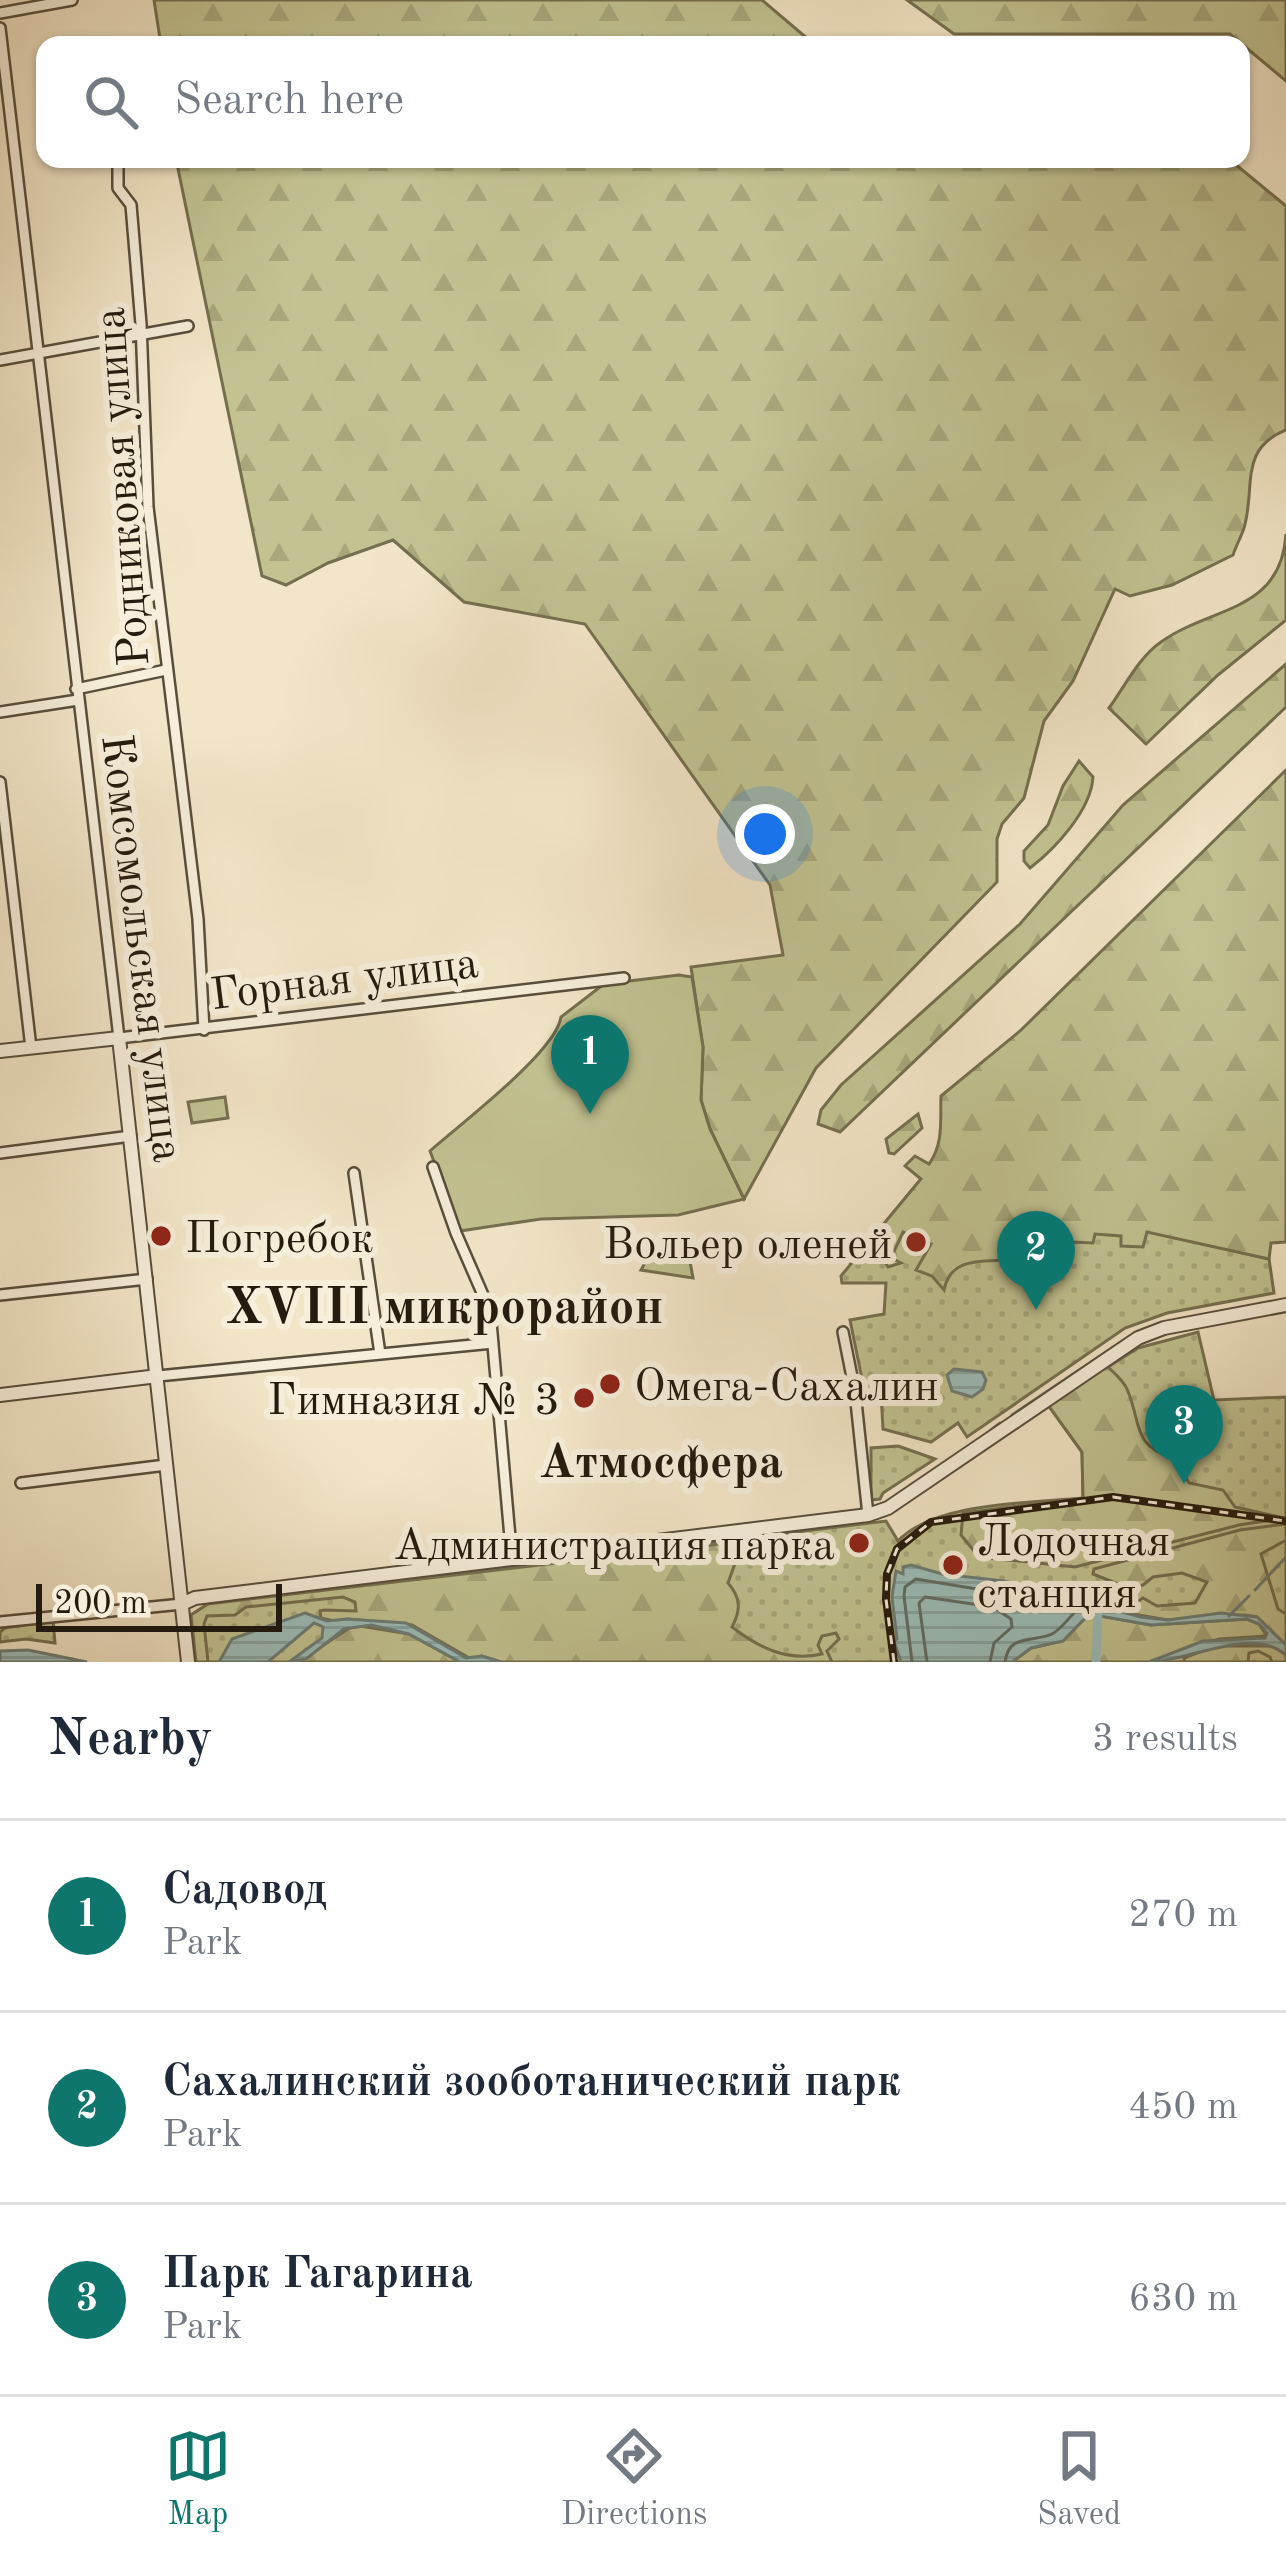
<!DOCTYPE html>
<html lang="en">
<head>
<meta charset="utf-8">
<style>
	:root { --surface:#fff; --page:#f6f6f7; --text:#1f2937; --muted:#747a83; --line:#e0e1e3; --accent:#0f766e }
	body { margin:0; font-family:"Old Standard TT",serif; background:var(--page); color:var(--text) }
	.scale { position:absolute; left:36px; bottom:30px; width:246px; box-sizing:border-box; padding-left:12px; border:6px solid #251b0e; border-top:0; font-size:33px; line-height:42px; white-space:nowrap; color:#251b0e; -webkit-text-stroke:9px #f7efdb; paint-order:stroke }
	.you { position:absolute; left:765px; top:834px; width:42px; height:42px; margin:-30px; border:9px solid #fff; border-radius:50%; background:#1a73e8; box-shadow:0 0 0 18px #1a73e833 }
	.badge { display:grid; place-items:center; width:78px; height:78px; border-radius:50%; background:var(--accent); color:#fff; font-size:39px; font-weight:700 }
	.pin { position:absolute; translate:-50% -99px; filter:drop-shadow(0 3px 6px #0008) }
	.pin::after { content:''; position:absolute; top:63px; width:42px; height:36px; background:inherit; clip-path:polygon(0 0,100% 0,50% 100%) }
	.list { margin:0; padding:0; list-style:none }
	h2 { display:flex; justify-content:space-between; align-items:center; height:156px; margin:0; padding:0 48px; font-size:51px }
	h2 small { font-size:39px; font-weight:400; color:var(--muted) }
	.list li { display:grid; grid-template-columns:78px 1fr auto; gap:36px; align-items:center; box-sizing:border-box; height:192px; padding:0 48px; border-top:3px solid var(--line) }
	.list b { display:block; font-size:45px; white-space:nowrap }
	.list p { margin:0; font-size:39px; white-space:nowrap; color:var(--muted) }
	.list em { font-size:39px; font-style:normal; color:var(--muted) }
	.icon { flex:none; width:66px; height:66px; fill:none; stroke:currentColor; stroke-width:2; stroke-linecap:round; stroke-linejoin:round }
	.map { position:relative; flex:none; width:1286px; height:1662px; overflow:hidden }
	.search { position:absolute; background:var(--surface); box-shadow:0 3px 9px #0004; left:36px; right:36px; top:36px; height:132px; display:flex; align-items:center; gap:30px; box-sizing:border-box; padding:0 42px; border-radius:24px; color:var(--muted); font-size:45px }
	.sheet { height:732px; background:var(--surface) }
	nav { display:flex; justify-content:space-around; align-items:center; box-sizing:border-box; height:168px; border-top:3px solid var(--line); background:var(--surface); font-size:33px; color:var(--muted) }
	nav a { display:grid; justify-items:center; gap:6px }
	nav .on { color:var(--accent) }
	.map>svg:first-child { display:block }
</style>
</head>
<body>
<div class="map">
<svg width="1286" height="1662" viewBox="0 0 1286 1662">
	<defs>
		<pattern id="grass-dots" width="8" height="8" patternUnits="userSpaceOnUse" patternTransform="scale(3)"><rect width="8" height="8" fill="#c2c391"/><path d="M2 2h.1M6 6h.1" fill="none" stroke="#a7a77c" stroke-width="1.8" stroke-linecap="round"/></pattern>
		<pattern id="forest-firs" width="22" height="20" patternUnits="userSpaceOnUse" patternTransform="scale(3)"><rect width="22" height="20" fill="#c2c391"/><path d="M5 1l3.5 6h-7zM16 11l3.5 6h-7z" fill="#a7a77c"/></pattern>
		<pattern id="water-rules" width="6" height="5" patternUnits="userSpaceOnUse" patternTransform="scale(3)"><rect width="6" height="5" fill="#9cbeba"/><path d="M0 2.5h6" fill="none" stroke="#86a39f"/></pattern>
	</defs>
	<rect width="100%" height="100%" fill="#f3e6c8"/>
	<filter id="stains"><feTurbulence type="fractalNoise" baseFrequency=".00167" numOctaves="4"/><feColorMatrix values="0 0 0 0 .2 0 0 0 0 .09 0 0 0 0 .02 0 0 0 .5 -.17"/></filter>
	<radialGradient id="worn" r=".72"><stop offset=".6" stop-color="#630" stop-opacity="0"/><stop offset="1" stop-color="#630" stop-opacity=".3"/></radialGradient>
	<path fill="url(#grass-dots)" stroke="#746f50" stroke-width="3" d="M 921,1179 L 1269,1259 L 1274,1293 L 1167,1313 L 1125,1328 L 967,1437 L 958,1423 L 931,1442 L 883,1429 L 881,1393 L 865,1394 L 850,1320 L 884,1314 L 886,1283 L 842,1283 L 841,1276 Z
		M 1198,1332 L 1214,1400 L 1286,1397 L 1286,1662 L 196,1662 L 191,1615 L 208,1604 L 886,1521 L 898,1541 C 935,1502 1031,1503 1083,1498 L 1082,1452 L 1048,1405 L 1138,1348 Z
		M 898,1446 L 935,1459 L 883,1493 L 880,1499 L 871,1500 L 871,1448 Z
		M 53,1620 L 55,1643 L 26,1639 L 0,1642 L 0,1632 L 5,1628 Z"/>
	<path fill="url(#forest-firs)" stroke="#746f50" stroke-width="3" d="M 154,0 L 762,0 L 815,45 L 161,45 Z
		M 907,0 L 1286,0 L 1286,81 L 1230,34 L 954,34 Z
		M 176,159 L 1229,159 L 1286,206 L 1286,430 C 1238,449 1256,488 1244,528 C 1241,537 1236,546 1233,555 L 1172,585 L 1130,596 L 1115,589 L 1073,681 L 1044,721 L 1024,798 L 1002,824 L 997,839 L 997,882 L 816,1068 L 744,1199 L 710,1129 L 701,1100 L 703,1047 L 691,967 L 783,955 L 770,885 L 585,624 L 464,602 L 393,540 L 328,563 L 286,585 L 262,576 Z
		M 1286,534 L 1286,620 L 1218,675 L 1146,744 L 1109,708 C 1125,686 1139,657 1161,642 C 1211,606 1281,613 1286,534 Z
		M 1286,664 L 1286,707 L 840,1132 L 818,1124 L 821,1110 L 841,1085 L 1020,924 L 1123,805 Z
		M 1079,761 L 1093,777 C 1091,810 1056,848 1030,868 L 1024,861 L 1024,851 L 1048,825 L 1063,786 Z
		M 1286,770 L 1286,1242 L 1271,1243 L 1269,1259 L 1147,1232 L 1143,1247 L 1121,1246 L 1121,1236 L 1095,1234 L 1093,1243 L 1028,1240 L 1015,1259 C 986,1263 951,1254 944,1290 L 932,1276 L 916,1270 L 931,1244 L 903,1232 L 891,1258 L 901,1263 L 888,1267 L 882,1257 L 852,1262 L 921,1179 L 905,1166 L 915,1156 L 929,1164 C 944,1143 940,1121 941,1096 L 1020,1031 Z
		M 918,1114 L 922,1128 L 894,1154 L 889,1153 L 886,1139 Z
		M 1107,1366 C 1114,1373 1123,1380 1127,1389 C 1142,1423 1131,1446 1174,1458 L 1189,1483 L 1223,1490 L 1235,1507 L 1284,1518 L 1239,1525 L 1075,1567 L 979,1557 L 961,1535 L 963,1513 L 1083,1498 L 1082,1452 L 1048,1405 Z
		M 1286,1524 L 1286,1540 L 1261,1554 L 1278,1609 L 1286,1614 L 1286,1645 L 1257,1617 L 1245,1615 L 1168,1620 L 1103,1609 L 1108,1602 L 1133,1605 L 1143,1598 L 1157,1606 L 1195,1603 L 1207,1582 L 1182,1573 L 1153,1577 L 1143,1585 L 1128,1588 L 1093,1574 L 1094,1569 L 1240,1530 Z
		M 736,1542 L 738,1555 L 728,1583 C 741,1598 741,1610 732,1627 C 758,1647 786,1662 822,1654 L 818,1645 L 822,1636 L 836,1633 L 839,1639 L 827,1651 L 832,1662 L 501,1662 L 482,1656 L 471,1659 L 412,1625 L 347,1619 L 339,1622 L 321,1618 L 320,1611 L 324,1610 L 356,1611 L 355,1602 L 343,1597 L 246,1607 L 235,1615 L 207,1616 L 204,1624 L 208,1662 L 196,1662 L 191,1615 L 208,1604 Z
		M 1089,1614 L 1151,1625 L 1247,1619 L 1259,1624 L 1267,1636 L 1219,1639 L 1149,1662 L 1012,1662 L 1031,1648 L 1063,1641 Z
		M 354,1625 L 409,1634 L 460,1662 L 298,1662 Z
		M 1214,1646 L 1273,1646 L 1286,1655 L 1286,1662 L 1272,1662 L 1270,1657 L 1258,1651 L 1249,1653 L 1248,1662 L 1185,1662 L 1184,1658 Z"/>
	<path fill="#c2c391" stroke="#746f50" stroke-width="3" d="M 679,975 L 692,977 L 703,1047 L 701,1100 L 710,1129 L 744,1199 L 678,1215 L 541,1219 L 460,1231 L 430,1151 C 459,1125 556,1052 561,1017 L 604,984 Z
		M 225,1097 L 228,1118 L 192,1123 L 188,1102 Z
		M 654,1247 L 688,1251 L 693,1278 L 641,1270 Z"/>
	<path fill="url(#water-rules)" stroke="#6c7d75" stroke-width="3" d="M 954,1369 L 982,1372 L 986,1380 L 983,1389 L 972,1397 L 952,1391 L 947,1375 Z
		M 911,1565 L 942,1574 L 1003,1581 L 1013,1583 L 1020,1593 L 1028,1584 L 1076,1592 L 1088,1603 L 1141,1617 L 1168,1620 L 1221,1613 L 1257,1617 L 1286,1645 L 1286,1655 C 1252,1625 1188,1662 1149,1662 L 1203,1641 L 1265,1638 L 1267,1633 L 1259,1624 L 1247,1619 L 1151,1625 L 1089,1614 L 1063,1641 L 1031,1648 L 1012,1662 L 901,1662 L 894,1641 L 897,1639 L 892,1597 L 896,1571 L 903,1574 L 903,1567 Z
		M 305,1613 L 327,1621 L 347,1619 L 406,1623 L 466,1658 L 482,1656 L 501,1662 L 460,1662 L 409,1634 L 371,1625 L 344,1629 L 306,1659 L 289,1662 L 322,1638 L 323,1627 L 314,1623 L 268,1662 L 219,1662 L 232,1639 Z
		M 28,1650 L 87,1662 L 0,1662 L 0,1651 Z"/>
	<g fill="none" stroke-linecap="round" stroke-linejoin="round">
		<path stroke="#606c64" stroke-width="3" d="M 912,1662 L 904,1596 L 905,1587 L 916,1579 L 1001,1593 L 1018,1605 L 1037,1598 L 1073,1605 L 1074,1613 C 1067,1620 1061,1629 1052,1634 C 1032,1643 1009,1633 1005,1662
			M 927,1662 L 919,1603 L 925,1597 L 993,1607 L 1011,1619 L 1012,1627 L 994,1643 L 990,1662"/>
		<path stroke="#6c7d75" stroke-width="3" d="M 1142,1330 L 1154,1326
			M 1012,1415 L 1130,1336
			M 991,1430 L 1000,1423
			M 1255,1590 L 1286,1557
			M 1229,1616 L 1249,1596"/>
		<path stroke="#9cbeba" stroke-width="9" d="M 1096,1662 L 1098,1610"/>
		<defs>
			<path id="minor" d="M 0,13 L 72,0
				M 0,28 L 119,1038 L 624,978
				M 118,159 L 118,188 L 131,205 L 141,324 L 148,507 L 198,919 L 204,1030
				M 0,360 L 188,326
				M 76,689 L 166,670
				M 0,712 L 78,700
				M 0,782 L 31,1048
				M 0,1153 L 131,1136
				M 433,1167 L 456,1233 L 490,1311 L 512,1560
				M 354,1173 L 380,1354
				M 0,1295 L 147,1279
				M 843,1332 L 855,1392 L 868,1515
				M 158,1376 L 493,1343
				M 21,1483 L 166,1465
				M 0,1622 L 182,1604"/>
			<path id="tertiary" d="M 0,1051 L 119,1038 L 188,1662
				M 0,1395 L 158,1376
				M 182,1604 L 195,1598 L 868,1515 L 888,1508 L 1138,1338 L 1164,1328 L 1286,1305"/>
		</defs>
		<use href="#minor" stroke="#584e3c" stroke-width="14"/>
		<use href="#tertiary" stroke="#584e3c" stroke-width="16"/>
		<use href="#minor" stroke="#f7efdb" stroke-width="9"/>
		<use href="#tertiary" stroke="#f7efdb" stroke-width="12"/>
		<defs>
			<path id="rail" d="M 894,1662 L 886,1599 L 887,1574 L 897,1549 L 931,1522 L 1113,1497 L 1286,1521"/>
		</defs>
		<use href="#rail" stroke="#251b0e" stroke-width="8"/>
		<use href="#rail" stroke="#f7efdb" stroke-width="3" stroke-dasharray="9" stroke-linecap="butt"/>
	</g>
	<g fill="#8f2418" stroke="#f7efdb" stroke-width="4.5">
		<circle cx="161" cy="1236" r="12"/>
		<circle cx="916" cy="1242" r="12"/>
		<circle cx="610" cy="1384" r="12"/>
		<circle cx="584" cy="1398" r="12"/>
		<circle cx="859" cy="1543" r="12"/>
		<circle cx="953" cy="1565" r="12"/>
	</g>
	<g text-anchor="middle" stroke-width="12" stroke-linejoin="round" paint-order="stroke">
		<g font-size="45" fill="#251b0e" stroke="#f7efdb">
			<text transform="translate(120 487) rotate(-94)" y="16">Родниковая улица</text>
			<text transform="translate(144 948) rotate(83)" y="16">Комсомольская улица</text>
			<text transform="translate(344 977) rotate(-7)" y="16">Горная улица</text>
		</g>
		<g font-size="45" fill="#251b0e" stroke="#f7efdb" text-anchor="start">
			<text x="185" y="1252">Погребок</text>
			<text x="892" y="1258" text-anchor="end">Вольер оленей</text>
			<text x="634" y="1400">Омега-Сахалин</text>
			<text x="560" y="1414" text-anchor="end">Гимназия № 3</text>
			<text x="977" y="1555">Лодочная<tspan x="977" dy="52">станция</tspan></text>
			<text x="835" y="1559" text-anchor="end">Администрация парка</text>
		</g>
		<g font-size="48" font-weight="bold" fill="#251b0e" stroke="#f7efdb">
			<text x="661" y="1477">Атмосфера</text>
		</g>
		<g font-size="51" font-weight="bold" fill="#251b0e" stroke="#f7efdb">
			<text x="444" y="1323">XVIII микрорайон</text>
		</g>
	</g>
	<rect width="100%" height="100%" filter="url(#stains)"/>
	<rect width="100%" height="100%" fill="url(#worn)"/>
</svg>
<div class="scale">200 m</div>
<div class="you"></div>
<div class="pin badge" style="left:590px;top:1114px">1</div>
<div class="pin badge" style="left:1036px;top:1310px">2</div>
<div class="pin badge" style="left:1184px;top:1484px">3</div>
<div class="search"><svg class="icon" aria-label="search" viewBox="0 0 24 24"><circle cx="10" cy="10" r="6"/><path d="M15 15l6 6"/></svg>Search here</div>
</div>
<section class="sheet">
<h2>Nearby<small>3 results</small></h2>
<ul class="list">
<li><span class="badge">1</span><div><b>Садовод</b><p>Park</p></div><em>270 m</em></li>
<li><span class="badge">2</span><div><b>Сахалинский зооботанический парк</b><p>Park</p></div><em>450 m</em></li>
<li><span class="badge">3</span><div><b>Парк Гагарина</b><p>Park</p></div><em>630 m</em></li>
</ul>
</section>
<nav>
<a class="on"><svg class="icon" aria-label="map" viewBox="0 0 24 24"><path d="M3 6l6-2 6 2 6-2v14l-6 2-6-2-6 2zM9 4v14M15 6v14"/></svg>Map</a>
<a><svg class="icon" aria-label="directions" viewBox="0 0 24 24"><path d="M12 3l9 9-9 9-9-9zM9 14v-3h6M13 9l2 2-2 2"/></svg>Directions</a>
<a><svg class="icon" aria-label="saved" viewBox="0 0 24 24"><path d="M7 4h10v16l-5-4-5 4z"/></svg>Saved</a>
</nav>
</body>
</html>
